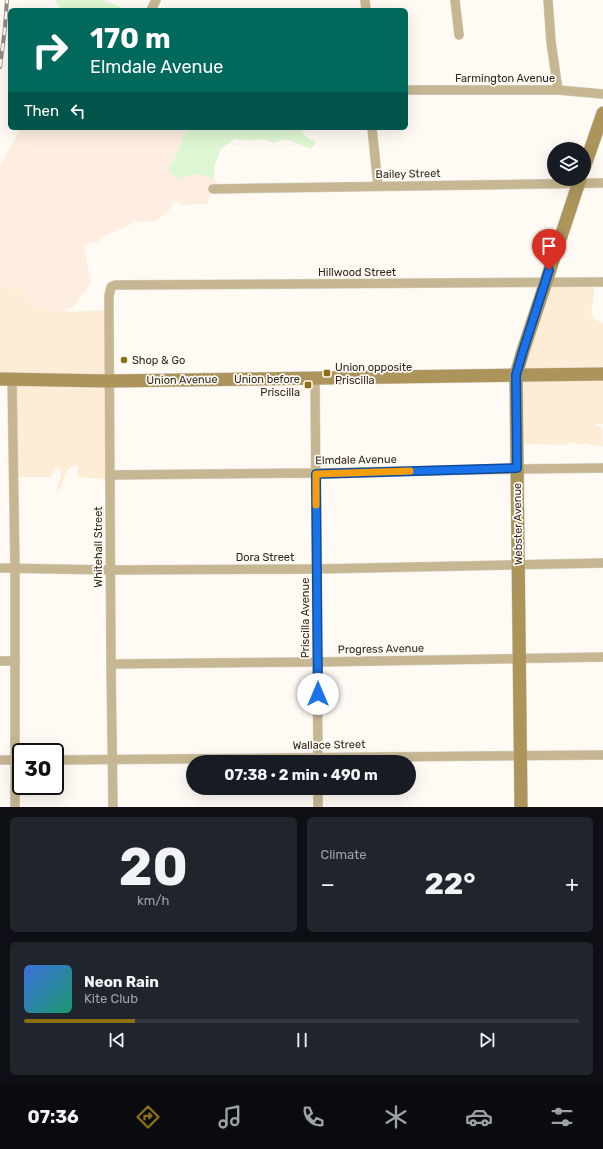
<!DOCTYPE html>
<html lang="en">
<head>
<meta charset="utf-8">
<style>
  body { margin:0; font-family:Rubik,sans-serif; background:#20242c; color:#f1f3f6; height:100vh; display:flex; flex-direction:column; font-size:15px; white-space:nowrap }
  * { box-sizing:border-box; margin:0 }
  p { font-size:13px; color:#9ea1a6 }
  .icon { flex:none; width:22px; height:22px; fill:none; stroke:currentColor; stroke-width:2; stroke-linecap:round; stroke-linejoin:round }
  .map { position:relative; height:807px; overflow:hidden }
  .sheet { display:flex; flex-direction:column; gap:10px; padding:10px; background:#0d0f14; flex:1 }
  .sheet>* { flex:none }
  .top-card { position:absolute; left:8px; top:8px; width:400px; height:122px; border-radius:6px; box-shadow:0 4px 16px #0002; background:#00695c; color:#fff; overflow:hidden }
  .tools { position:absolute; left:547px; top:142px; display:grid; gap:8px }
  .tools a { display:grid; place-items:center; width:44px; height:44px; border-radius:50%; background:#171b24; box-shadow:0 4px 16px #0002; font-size:20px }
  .speed { position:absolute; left:12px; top:743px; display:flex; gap:8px; font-size:20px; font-weight:700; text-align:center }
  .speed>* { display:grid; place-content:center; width:52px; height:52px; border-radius:50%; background:#171b24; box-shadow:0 4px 16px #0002; line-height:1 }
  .speed .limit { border:2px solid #111; border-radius:6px; background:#fff; color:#111 }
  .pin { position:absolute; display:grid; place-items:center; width:34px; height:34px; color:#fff; margin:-41px -17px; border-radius:50% 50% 50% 0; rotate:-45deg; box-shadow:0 0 4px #0007 }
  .pin .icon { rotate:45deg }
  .me { position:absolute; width:44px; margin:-22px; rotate:0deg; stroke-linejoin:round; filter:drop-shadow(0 0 3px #0008) }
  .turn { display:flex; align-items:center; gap:14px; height:84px; padding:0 16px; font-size:18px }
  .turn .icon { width:52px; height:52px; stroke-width:2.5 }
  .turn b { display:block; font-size:28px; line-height:34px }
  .then { display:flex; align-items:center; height:38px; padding:0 16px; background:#0003; gap:8px; font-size:15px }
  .big { font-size:30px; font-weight:700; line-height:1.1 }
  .sheet .widget { flex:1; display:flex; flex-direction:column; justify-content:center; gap:6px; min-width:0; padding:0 14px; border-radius:6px; background:#20242c }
  .sheet .dial { align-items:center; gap:0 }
  .dial b { font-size:52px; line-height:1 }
  .song { display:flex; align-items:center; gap:12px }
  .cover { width:48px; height:48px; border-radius:6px; background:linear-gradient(135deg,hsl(220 70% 55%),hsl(160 70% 35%)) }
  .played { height:4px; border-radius:2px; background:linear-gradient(90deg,#8c6f12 20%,#363941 20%) }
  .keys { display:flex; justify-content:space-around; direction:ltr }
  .heat { display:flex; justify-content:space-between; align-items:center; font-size:22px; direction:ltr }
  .sheet .tiles { flex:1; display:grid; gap:10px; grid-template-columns:1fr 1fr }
  .widget:last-child { grid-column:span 2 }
  .trip { position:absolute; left:186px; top:755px; width:230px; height:40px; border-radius:20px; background:#171b24; box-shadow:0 4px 16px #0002; font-weight:700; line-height:40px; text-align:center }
  .dock { display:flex; height:64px; justify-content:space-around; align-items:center; background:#090b0e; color:#9ea1a6 }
  .dock .icon { width:28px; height:28px }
  .dock .selected { color:#8c6f12 }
  .dock b { font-size:18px; color:#f1f3f6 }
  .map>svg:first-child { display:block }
  .built { fill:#feedd6 }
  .industrial { fill:#fdeee1 }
  .green { fill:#def6d1 }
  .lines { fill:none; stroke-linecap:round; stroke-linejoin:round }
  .street-casing { stroke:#dad4cd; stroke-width:10 }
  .secondary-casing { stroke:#dad4cd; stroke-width:14 }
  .street { stroke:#c6b691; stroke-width:9 }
  .secondary { stroke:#ac945b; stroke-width:13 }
  .rail-casing { stroke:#908980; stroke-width:4 }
  .rail { stroke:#fffaf4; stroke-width:2.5; stroke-dasharray:8; stroke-linecap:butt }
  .route-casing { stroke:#114b97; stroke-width:10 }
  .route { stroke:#1a73e8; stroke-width:7 }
  .slow { stroke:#f59e0b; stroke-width:7 }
  .poi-dot { fill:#8c6f12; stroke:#fffaf4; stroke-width:1.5 }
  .labels { text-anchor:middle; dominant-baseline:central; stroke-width:3.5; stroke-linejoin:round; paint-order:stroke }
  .street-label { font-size:11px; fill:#32291d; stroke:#fffaf4 }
  .poi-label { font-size:11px; fill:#32291d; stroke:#fffaf4; text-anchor:start }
</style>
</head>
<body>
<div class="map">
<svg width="603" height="807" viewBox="0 0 603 807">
  <rect width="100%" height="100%" fill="#fffaf4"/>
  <g class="built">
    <polygon points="594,280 594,297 591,312 592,316 596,320 603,323 603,424 597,424 595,425 602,428 603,446 597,446 585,443 581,445 570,442 566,445 518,444 516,377 545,281"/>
    <polygon points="0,287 6,289 26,290 28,297 64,311 69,312 106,310 108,479 77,477 78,468 75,464 67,471 59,491 57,489 61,475 61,470 57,466 51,477 14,477 11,379 0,377"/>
  </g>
  <polygon class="industrial" points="21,128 187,128 176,155 168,169 177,179 189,174 202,174 214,179 220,185 213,189 207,204 183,205 175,201 167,213 155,221 135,222 122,229 118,229 115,232 108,234 97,242 91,242 84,247 91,283 72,308 59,310 58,311 44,310 31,304 25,290 6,289 0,287 0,165"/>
  <g class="green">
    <polygon points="55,0 103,0 127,10 61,10"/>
    <path d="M187,128h116l-1,3 5,7 9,4 -5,7c-11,-4 -26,-14 -36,-6l-14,-4 -12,2 -14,-2 -14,10 -7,18v12c-15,-7 -22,-6 -37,1l-9,-11 8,-14z"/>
  </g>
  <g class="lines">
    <defs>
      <g id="street">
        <polyline points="365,0 366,10"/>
        <polyline points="455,0 459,35"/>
        <polyline points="548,0 551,42 558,90"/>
        <polyline points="151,10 156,0"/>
        <polyline points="406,90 558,90 603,94"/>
        <polyline points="372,128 378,186"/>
        <polyline points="213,189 603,183"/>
        <polyline points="315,378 318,762"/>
        <polyline points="12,379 15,568 15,807"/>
        <polyline points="110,475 316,473 517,469 603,468"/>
        <polyline points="0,568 110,570 317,569 603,563"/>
        <polyline points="0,661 15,661"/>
        <polyline points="111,664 318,662 603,657"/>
        <polyline points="0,760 21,760"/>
        <polyline points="55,760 603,755"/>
        <polyline points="113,807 111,664 109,314 109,296 111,287 115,285 603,282"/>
        <polyline points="318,807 318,788"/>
      </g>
      <g id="secondary">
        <polyline points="584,168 603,113"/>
        <polyline points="0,379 109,381 603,374"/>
        <polyline points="521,807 516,375 523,351 580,179"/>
      </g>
    </defs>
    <use href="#street" class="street-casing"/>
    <use href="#secondary" class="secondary-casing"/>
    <use href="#street" class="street"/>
    <use href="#secondary" class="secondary"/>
    <defs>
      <polyline id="rail" points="0,67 5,28 7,0"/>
    </defs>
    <use href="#rail" class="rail-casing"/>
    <use href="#rail" class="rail"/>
  </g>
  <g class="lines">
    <defs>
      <polyline id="route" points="318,694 316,474 517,468 516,375 523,351 549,270"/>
    </defs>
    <use href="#route" class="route-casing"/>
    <use href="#route" class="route"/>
    <polyline class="slow" points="316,505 316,474 410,471"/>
  </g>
  <g class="poi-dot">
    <circle cx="124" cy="360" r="4"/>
    <rect x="323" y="369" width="8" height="8" rx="2"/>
    <rect x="304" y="381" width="8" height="8" rx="2"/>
  </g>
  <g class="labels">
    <g class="street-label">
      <text x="505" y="78">Farmington Avenue</text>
      <text transform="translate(408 174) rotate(-1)">Bailey Street</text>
      <text x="357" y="272">Hillwood Street</text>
      <text transform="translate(182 380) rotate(-1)">Union Avenue</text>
      <text transform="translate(356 460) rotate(-1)">Elmdale Avenue</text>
      <text transform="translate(518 524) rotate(-91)">Webster Avenue</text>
      <text transform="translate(98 547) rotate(-90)">Whitehall Street</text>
      <text x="265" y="557">Dora Street</text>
      <text transform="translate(305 618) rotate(-90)">Priscilla Avenue</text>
      <text transform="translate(381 649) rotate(-1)">Progress Avenue</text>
      <text transform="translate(329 745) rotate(-1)">Wallace Street</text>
    </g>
    <g class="poi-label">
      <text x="132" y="360">Shop &amp; Go</text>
      <text x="335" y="367">Union opposite<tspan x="335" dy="13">Priscilla</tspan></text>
      <text x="300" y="379" text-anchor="end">Union before<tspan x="300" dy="13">Priscilla</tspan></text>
    </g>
  </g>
</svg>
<div class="tools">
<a><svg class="icon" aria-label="layers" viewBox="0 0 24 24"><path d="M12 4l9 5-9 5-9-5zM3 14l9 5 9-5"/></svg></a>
</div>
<div class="speed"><div class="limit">30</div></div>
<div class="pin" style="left:549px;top:270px;background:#d93025"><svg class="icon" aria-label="arrive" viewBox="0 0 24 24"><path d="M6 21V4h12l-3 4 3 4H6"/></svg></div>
<svg class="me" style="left:318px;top:694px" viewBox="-20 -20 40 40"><circle r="19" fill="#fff"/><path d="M0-13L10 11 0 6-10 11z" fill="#1a73e8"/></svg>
<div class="trip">07:38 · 2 min · 490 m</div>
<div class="top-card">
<div class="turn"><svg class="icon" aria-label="right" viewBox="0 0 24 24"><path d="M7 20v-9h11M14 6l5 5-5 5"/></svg><div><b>170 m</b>Elmdale Avenue</div></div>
<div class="then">Then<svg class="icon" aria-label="left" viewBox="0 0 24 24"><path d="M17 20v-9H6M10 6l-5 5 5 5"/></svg></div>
</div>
</div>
<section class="sheet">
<div class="tiles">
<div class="widget dial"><b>20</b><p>km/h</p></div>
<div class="widget"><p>Climate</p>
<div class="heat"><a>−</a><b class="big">22°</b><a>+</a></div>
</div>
<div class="widget">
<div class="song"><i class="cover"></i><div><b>Neon Rain</b><p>Kite Club</p></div></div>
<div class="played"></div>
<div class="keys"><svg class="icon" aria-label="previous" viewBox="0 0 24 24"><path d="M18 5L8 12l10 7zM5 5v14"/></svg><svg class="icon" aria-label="pause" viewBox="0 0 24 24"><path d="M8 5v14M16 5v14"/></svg><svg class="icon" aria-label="next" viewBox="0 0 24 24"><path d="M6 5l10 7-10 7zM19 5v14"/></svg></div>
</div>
</div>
</section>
<nav class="dock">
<b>07:36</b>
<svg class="icon selected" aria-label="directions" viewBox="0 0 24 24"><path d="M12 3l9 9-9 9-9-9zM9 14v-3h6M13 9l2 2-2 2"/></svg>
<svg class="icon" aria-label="music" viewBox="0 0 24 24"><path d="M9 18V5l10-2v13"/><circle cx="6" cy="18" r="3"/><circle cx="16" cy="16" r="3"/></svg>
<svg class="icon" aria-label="phone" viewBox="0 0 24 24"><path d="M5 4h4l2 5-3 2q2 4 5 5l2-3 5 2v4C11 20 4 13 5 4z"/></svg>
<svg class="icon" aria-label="climate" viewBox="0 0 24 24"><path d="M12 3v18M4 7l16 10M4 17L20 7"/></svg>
<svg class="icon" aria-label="car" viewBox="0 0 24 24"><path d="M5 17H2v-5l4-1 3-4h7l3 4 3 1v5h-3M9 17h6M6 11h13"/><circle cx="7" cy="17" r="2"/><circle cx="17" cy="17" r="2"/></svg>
<svg class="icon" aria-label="filters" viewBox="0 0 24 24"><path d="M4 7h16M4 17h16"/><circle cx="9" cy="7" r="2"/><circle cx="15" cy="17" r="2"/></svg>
</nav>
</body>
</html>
